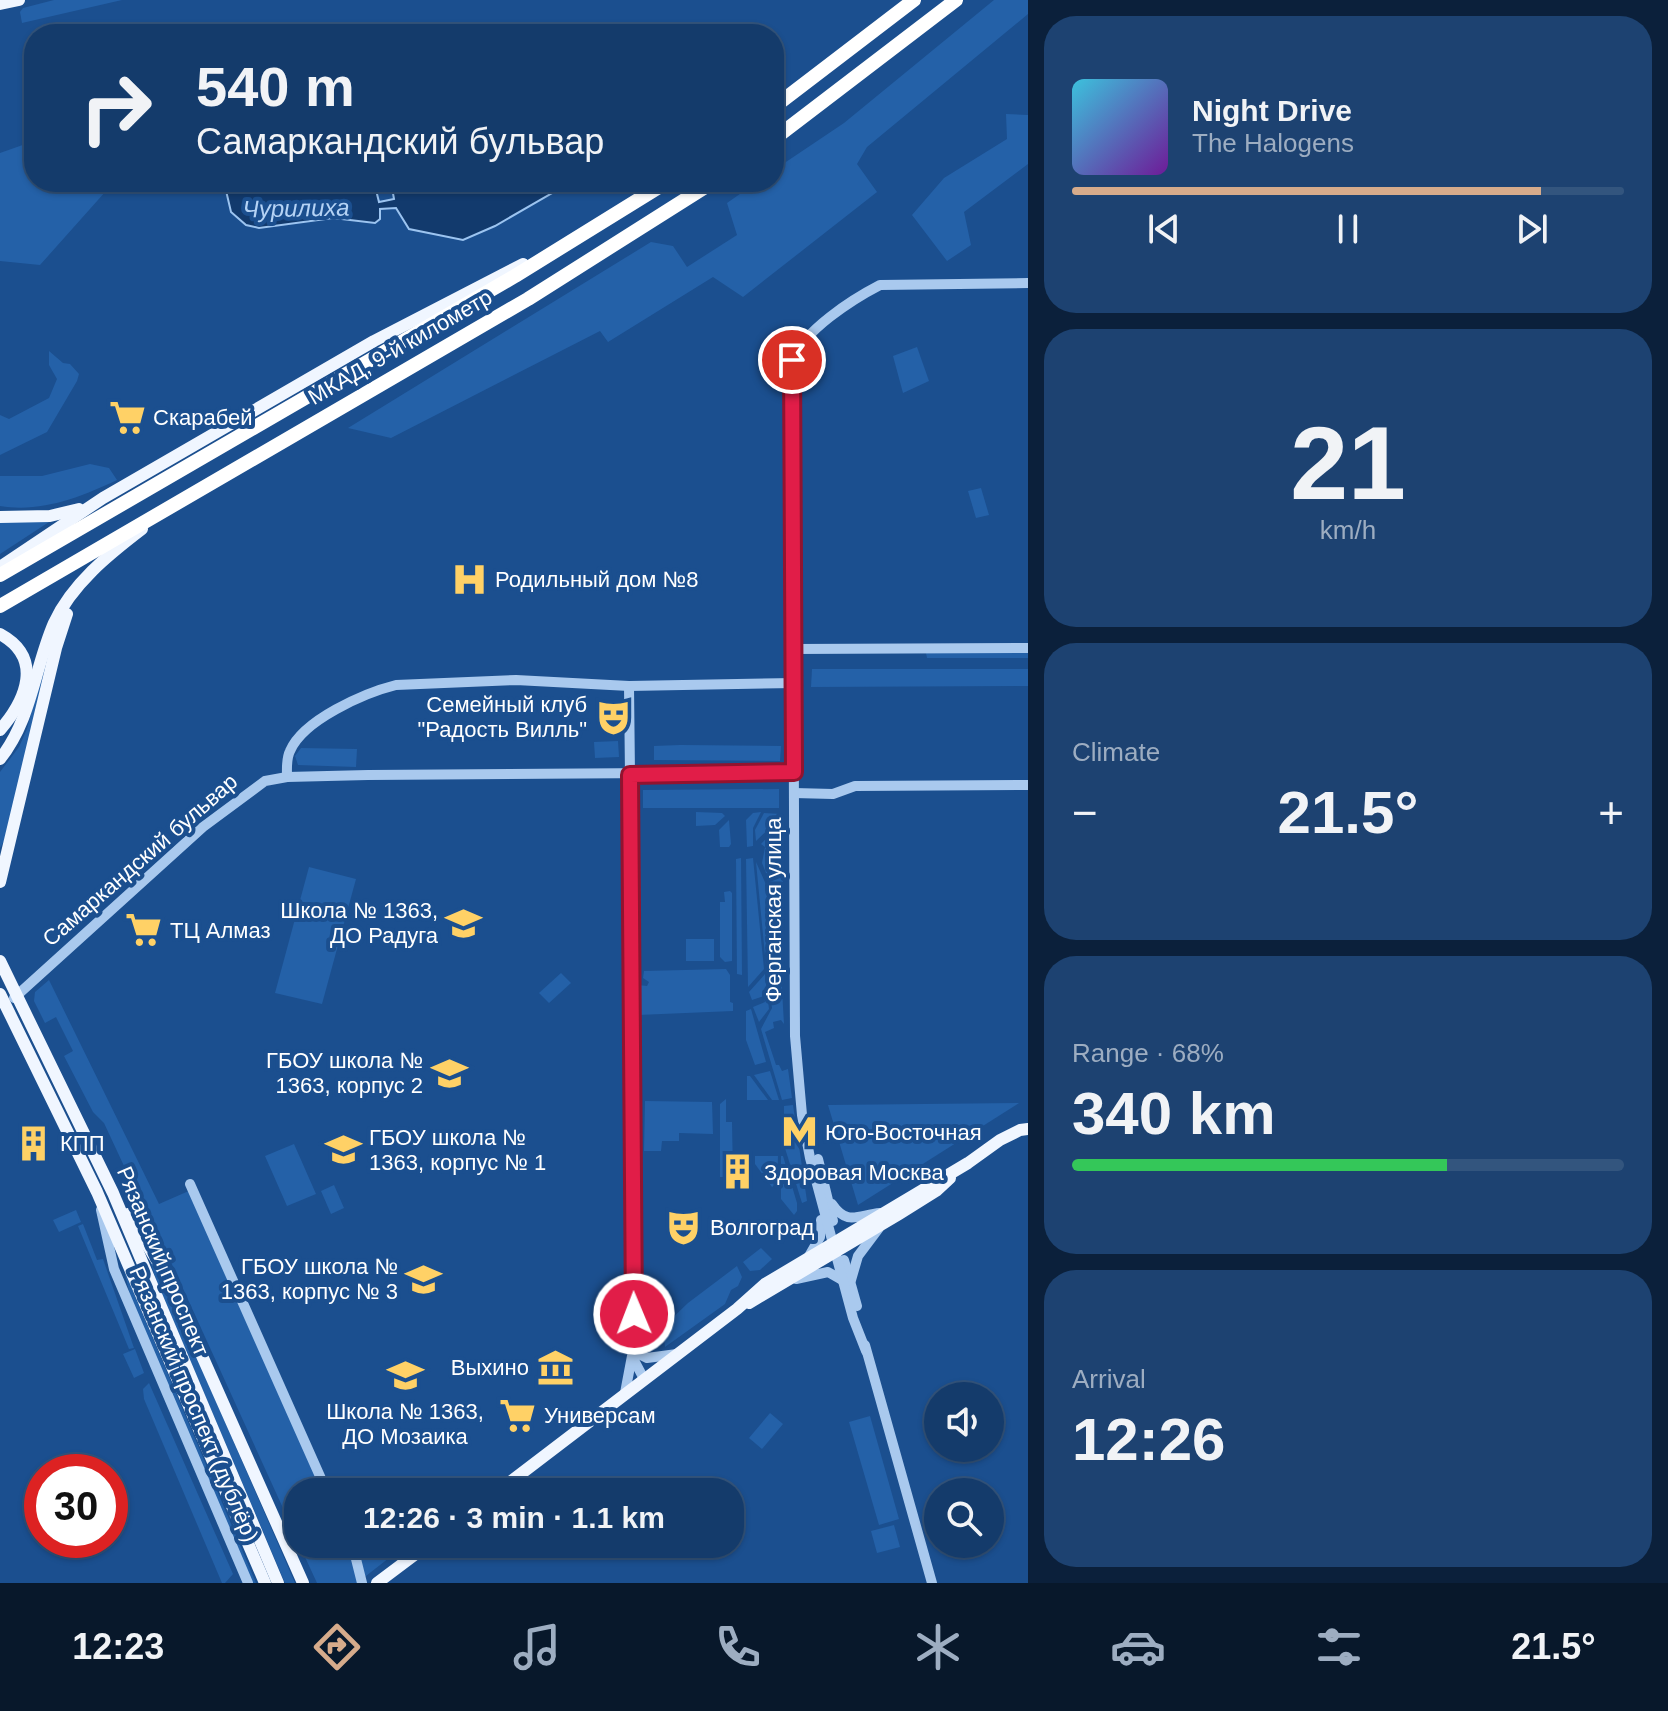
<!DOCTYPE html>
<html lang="en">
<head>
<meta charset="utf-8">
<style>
  body { margin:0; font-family:Arial,sans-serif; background:#1d4271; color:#f1f3f6; height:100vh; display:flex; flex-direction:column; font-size:30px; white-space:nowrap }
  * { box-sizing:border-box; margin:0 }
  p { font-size:26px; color:#9dadc1 }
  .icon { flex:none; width:44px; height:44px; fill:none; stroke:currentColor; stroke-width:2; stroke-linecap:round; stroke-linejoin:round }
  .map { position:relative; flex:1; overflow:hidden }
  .drawer { display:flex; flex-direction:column; gap:16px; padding:16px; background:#0b203b; width:640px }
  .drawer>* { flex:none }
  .guide { position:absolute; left:24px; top:24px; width:760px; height:168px; border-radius:32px; box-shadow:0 2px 6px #0004,0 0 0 2px #33557e; background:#143b6b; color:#f1f3f6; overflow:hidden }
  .tools { position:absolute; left:924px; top:1382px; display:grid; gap:16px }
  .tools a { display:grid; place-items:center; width:80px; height:80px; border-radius:50%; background:#143b6b; box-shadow:0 2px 6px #0004,0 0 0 2px #33557e; font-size:40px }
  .speed { position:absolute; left:24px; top:1454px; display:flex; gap:16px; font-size:40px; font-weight:700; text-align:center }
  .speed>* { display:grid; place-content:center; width:104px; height:104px; border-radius:50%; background:#143b6b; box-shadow:0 2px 6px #0004,0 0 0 2px #33557e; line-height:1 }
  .speed .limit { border:12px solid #d22; background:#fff; color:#111 }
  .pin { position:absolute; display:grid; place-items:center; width:68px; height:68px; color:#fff; margin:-34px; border:4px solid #fff; border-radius:50%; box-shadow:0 2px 8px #0007 }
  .me { position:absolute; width:88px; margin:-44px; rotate:359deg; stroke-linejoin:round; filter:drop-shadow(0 0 6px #0008) }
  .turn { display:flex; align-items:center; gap:28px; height:168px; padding:0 40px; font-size:36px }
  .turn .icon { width:104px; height:104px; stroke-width:2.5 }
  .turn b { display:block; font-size:56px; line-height:68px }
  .big { font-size:60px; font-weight:700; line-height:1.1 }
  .drawer .tile { flex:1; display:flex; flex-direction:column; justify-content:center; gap:12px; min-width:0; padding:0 28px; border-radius:32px; background:#1d4271 }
  .drawer .dial { align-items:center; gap:0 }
  .dial b { font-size:104px; line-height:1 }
  .song { display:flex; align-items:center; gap:24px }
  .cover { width:96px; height:96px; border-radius:12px; background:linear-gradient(135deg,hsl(190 70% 55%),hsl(280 70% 35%)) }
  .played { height:8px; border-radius:4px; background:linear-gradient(90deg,#d6ab8b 85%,#33557e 85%) }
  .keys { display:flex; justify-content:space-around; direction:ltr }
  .heat { display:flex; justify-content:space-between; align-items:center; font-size:44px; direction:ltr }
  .charge { height:12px; border-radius:6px; background:linear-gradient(90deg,#34c759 68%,#33557e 0) }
  .trip { position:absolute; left:284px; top:1478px; width:460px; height:80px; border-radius:32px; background:#143b6b; box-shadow:0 2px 6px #0004,0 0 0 2px #33557e; font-weight:700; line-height:80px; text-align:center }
  .tabs { display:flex; height:128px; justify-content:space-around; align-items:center; background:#08182b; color:#9dadc1 }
  .tabs .icon { width:56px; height:56px }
  .tabs .active { color:#d6ab8b }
  .tabs b { font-size:36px; color:#f1f3f6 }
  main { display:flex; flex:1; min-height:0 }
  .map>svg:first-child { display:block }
  .green { fill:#2461a8 }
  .water { fill:#123a6d; stroke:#9cc4f0; stroke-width:2 }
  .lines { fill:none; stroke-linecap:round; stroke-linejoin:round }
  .minor { stroke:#a9c9ee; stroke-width:10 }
  .major { stroke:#f0f6ff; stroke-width:12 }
  .highway { stroke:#fff; stroke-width:14 }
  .route-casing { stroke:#92132f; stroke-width:20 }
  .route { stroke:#e11d48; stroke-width:14 }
  .labels { text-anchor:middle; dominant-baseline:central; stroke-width:8; stroke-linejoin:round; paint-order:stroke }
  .street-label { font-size:22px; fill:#fff; stroke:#1b4f8f }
  .poi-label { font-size:22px; fill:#fff; stroke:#1b4f8f; text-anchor:start }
  .water-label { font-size:24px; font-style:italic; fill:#b5d3f5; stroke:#1b4f8f }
</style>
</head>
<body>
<main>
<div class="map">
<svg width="1028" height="1583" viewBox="0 0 1028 1583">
  <rect width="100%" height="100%" fill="#1b4f8f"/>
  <g class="green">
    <polygon points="54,0 122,0 22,23 20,12 23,8"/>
    <polygon points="994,0 1028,0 1028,14 867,147 857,164 877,192 743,297 713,277 608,342 600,331 391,438 348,428 651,242 673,246 687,267 737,235 727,203 757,182 774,182 774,170 844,123"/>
    <polygon points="1006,114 1028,115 1028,164 964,212 971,245 947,261 912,215 944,178 1007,139"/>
    <polygon points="34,141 34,182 114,182 40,265 0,261 0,153"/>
    <polygon points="917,347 929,381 903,393 893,356"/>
    <polygon points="49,351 63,363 70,364 79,374 77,381 47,432 0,455 0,415 9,419 49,398 57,379 49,365"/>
    <path d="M90,464l19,4 8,12c-36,17 -76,33 -117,26v-30h42z"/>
    <polygon points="981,488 989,515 976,518 968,491"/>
    <polygon points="0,521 49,522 0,554"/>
    <polygon points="61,619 4,841 0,848 0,772 19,747 27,729 48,651"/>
    <polygon points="1028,650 1028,658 927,658 926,653"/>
    <polygon points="812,669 1028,669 1028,686 811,687"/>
    <polygon points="618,741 619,757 595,758 594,742"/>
    <polygon points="680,745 781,746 780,761 654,760 654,746"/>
    <polygon points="301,748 357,749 356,767 298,765 295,756"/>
    <polygon points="779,789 779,808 643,808 643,790"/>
    <polygon points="696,812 722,813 725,816 715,825 696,826"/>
    <polygon points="761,812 753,828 753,846 747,847 746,820 753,813"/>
    <polygon points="764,813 780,814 780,818 756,841 755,830"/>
    <polygon points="729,820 731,844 729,847 720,847 719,830"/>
    <polygon points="783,820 783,885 776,898 762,863 765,847 761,844"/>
    <polygon points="741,858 742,975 737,974 736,859"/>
    <polygon points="753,858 764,969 748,987 746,859"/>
    <polygon points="756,862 775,905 776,940 773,942 773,959 766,966"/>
    <polygon points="309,867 356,879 322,1004 275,993"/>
    <polygon points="730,891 732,893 732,961 725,962 720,957 720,902 725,902 724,892"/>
    <rect x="686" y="939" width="28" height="22"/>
    <polygon points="778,960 781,972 784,1024 781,1020 773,1022 774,1028 765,1032 776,1065 779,1065 782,1071 788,1069 792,1098 782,1100 761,1029 772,1008 767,972"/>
    <polygon points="726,969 730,975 730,1002 733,1003 733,1011 638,1015 638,985 647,986 649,982 643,978 644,971"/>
    <polygon points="561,973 571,983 549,1003 539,993"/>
    <polygon points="765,974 769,1009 759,1022 753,1007 765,1002 764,996 752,1000 749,992"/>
    <polygon points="49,980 159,1204 191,1190 326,1492 298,1492 298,1541 134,1181 131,1181 104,1123 93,1112 64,1056 73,1051 56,1017 45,1023 34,1001 35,992"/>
    <polygon points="751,1009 766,1062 755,1065 746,1040 746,1011"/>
    <polygon points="770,1071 779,1100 772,1100 754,1075"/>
    <polygon points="747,1076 750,1076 768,1100 747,1100"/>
    <polygon points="726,1099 726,1122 732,1122 733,1177 720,1177 720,1104"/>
    <polygon points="645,1101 712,1102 713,1134 679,1133 679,1141 662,1141 661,1151 644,1151"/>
    <polygon points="1019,1103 858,1205 828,1105"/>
    <polygon points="793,1105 807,1201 802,1203 784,1145 784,1106"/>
    <polygon points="294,1144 316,1194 287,1206 265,1156"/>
    <polygon points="755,1156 778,1156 777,1183 772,1187 755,1164"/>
    <polygon points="781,1156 783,1156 797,1203 797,1211 794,1215 781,1199"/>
    <polygon points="334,1185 344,1208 331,1214 321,1191"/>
    <polygon points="76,1210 81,1222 59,1232 53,1220"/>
    <polygon points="83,1224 97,1260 103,1259 134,1348 129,1349 78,1226"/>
    <polygon points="761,1248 772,1259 760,1270 750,1271 743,1262"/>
    <polygon points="150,1260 165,1286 185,1330 295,1583 285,1583 157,1283"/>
    <polygon points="737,1266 742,1277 738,1286 731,1290 725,1304 665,1347 663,1327 688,1303"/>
    <polygon points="124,1270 256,1583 252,1583 132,1304"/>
    <polygon points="135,1349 144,1373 134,1378 123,1354"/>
    <polygon points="149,1383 233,1574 225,1583 222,1583 144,1399 143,1389"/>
    <polygon points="770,1413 783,1424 762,1449 749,1438"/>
    <polygon points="870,1416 899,1519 879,1525 849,1422"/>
    <polygon points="708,1477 730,1484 742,1495 730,1510 730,1492 696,1492"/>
    <polygon points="894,1525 900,1547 877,1553 871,1531"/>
    <polygon points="299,1544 349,1544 353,1551 363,1544 401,1544 403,1547 357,1583 317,1583"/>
  </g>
  <polygon class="water" points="224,182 374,182 379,202 394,199 391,182 561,182 559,189 495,226 463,240 409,229 396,208 380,209 380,219 375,223 333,218 259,228 246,225 231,212"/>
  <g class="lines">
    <g class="minor">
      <polyline points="793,649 1028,648"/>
      <polyline points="629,686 634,1133 633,1351 635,1362 644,1379"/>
      <path d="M287,777c0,-9 -1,-18 3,-26 13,-31 74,-58 106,-66l120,-5 113,6 166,-3"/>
      <polyline points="794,793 833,794 855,786 1028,785"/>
      <polyline points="14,998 203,827 265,781 287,777 368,775 794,772"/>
      <polyline points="818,1159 833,1221"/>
      <polyline points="190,1184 327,1492"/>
      <path d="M832,1204c15,22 26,11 48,9"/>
      <polyline points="101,1210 114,1269 248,1583"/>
      <polyline points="808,1258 820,1237 821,1220"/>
      <polyline points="844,1260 857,1306"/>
      <polyline points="796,1279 828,1272 842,1280"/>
      <polyline points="851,1280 858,1256 879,1228"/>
      <polyline points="865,1345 932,1583"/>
      <polyline points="633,1351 647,1358 677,1354"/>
      <path d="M866,1351l-13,-33 -43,-160 -8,-43 -7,-79 -3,-676c13,-30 59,-60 88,-75l148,-2"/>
      <polyline points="625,1393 632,1356"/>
      <polyline points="350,1544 356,1559 362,1583"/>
    </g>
    <g class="major">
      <polyline points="0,4 19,0"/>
      <polyline points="0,517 50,516 79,509"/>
      <polyline points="0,567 103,498 374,341 523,264"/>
      <path d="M0,634c44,24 26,66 0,96"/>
      <path d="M0,759c32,-40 34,-90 54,-136 18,-39 54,-68 88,-94"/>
      <polyline points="0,882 56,648 67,614"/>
      <polyline points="0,961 113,1193 278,1583"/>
      <polyline points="0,994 97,1192 265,1583"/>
      <polyline points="128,1214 167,1277 303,1583"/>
      <polyline points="749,1303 899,1214 936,1191 950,1178"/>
      <polyline points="497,1492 737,1309 765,1284 968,1163 1000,1140 1020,1130 1028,1129"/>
      <polyline points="377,1583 429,1544"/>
    </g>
    <g class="highway">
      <polyline points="774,107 914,0"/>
      <polyline points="774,139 956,0"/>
      <polyline points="0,575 515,276 667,182"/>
      <polyline points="0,606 528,299 713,182"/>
    </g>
  </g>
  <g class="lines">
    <defs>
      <polyline id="route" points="634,1314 630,775 794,772 792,360"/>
    </defs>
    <use href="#route" class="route-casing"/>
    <use href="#route" class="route"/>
  </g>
  <defs>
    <symbol id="supermarket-bare" viewBox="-9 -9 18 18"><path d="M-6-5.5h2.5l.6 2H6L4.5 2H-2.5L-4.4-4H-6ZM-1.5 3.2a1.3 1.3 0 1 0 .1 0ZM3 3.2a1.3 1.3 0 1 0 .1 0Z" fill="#ffd166" stroke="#1b4f8f" stroke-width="2.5" paint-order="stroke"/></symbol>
    <symbol id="hospital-bare" viewBox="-9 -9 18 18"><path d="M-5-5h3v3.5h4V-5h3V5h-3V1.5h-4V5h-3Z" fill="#ffd166" stroke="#1b4f8f" stroke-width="2.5" paint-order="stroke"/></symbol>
    <symbol id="theatre-bare" viewBox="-9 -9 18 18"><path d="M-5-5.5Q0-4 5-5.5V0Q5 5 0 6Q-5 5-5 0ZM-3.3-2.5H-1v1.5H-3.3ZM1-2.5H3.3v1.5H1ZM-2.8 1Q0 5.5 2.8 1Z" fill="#ffd166" stroke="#1b4f8f" stroke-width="2.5" paint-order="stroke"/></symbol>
    <symbol id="school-bare" viewBox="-9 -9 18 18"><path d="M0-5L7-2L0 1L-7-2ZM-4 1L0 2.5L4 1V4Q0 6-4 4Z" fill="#ffd166" stroke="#1b4f8f" stroke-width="2.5" paint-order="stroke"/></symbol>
    <symbol id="metro-bare" viewBox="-9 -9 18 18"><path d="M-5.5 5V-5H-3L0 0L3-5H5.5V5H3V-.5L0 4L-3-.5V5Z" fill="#ffd166" stroke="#1b4f8f" stroke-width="2.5" paint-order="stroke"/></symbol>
    <symbol id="building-bare" viewBox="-9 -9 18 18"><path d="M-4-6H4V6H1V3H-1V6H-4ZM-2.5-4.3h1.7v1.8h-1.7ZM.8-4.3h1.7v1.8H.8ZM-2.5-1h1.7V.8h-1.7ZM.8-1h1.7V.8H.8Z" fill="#ffd166" stroke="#1b4f8f" stroke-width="2.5" paint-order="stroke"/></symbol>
    <symbol id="museum-bare" viewBox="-9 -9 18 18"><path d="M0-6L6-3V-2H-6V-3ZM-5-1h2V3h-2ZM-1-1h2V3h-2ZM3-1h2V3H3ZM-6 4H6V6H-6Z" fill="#ffd166" stroke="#1b4f8f" stroke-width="2.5" paint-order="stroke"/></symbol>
  </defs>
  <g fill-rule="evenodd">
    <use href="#supermarket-bare" x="102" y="392" width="51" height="51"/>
    <use href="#hospital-bare" x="444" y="554" width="51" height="51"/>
    <use href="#theatre-bare" x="588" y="692" width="51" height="51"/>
    <use href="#school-bare" x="438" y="898" width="51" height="51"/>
    <use href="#supermarket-bare" x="118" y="904" width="51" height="51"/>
    <use href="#school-bare" x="424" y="1048" width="51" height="51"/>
    <use href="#metro-bare" x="774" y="1106" width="51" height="51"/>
    <use href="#building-bare" x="8" y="1118" width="51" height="51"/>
    <use href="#school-bare" x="318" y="1124" width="51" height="51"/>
    <use href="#building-bare" x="712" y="1146" width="51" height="51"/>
    <use href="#theatre-bare" x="658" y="1202" width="51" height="51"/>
    <use href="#school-bare" x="398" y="1254" width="51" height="51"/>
    <use href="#museum-bare" x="530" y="1342" width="51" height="51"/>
    <use href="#school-bare" x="380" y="1350" width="51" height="51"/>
    <use href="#supermarket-bare" x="492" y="1390" width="51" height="51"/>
  </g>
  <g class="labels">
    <g class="street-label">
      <text transform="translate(400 347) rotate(-30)">МКАД, 9-й километр</text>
      <text transform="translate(140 860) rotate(-41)">Самаркандский бульвар</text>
      <text transform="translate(773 910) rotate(-90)">Ферганская улица</text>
      <text transform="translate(163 1261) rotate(67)">Рязанский проспект</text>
      <text transform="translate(194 1404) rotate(67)">Рязанский проспект (дублёр)</text>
    </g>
    <g class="poi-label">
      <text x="153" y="417">Скарабей</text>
      <text x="495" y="579">Родильный дом №8</text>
      <text x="587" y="704" text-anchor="end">Семейный клуб<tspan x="587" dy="25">"Радость Вилль"</tspan></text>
      <text x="438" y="910" text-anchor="end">Школа № 1363,<tspan x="438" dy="25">ДО Радуга</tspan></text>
      <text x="170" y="930">ТЦ Алмаз</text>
      <text x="423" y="1060" text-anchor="end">ГБОУ школа №<tspan x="423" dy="25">1363, корпус 2</tspan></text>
      <text x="825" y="1132">Юго-Восточная</text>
      <text x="369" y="1137">ГБОУ школа №<tspan x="369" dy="25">1363, корпус № 1</tspan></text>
      <text x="60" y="1143">КПП</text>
      <text x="764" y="1172">Здоровая Москва</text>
      <text x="710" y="1227">Волгоград</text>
      <text x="398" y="1266" text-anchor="end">ГБОУ школа №<tspan x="398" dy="25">1363, корпус № 3</tspan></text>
      <text x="529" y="1367" text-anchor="end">Выхино</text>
      <text x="405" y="1411" text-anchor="middle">Школа № 1363,<tspan x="405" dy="25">ДО Мозаика</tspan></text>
      <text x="544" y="1415">Универсам</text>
    </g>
    <g class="water-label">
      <text transform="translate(296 208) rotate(-1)">Чурилиха</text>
    </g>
  </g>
</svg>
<div class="tools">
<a><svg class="icon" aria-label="sound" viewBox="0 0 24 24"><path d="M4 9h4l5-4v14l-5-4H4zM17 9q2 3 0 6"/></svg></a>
<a><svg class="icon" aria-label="search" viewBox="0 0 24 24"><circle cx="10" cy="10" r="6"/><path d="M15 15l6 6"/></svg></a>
</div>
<div class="speed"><div class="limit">30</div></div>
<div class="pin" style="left:792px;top:360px;background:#d93025"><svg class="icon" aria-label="arrive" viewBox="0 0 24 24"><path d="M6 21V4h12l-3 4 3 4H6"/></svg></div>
<svg class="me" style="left:634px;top:1314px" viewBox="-20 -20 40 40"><circle r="17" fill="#e11d48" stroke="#fff" stroke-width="3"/><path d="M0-11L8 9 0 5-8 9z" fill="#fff"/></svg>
<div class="trip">12:26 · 3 min · 1.1 km</div>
<div class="guide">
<div class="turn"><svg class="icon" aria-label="right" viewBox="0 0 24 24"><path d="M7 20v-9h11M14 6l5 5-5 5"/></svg><div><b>540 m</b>Самаркандский бульвар</div></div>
</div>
</div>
<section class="drawer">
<div class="tile">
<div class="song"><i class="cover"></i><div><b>Night Drive</b><p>The Halogens</p></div></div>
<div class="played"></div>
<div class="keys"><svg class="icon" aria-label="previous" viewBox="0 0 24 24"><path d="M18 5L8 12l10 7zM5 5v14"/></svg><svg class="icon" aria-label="pause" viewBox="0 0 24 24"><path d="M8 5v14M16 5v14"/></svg><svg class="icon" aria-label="next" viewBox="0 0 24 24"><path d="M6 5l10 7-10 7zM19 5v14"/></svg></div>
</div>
<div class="tile dial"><b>21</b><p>km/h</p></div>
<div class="tile"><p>Climate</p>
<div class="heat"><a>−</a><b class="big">21.5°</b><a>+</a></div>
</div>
<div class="tile"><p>Range · 68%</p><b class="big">340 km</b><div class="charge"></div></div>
<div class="tile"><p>Arrival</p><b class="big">12:26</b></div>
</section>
</main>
<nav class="tabs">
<b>12:23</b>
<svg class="icon active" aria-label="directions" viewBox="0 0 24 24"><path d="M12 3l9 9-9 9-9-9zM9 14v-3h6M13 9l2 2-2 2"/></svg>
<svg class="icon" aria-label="music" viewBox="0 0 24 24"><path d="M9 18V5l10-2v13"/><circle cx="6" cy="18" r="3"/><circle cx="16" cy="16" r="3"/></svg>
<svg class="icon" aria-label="phone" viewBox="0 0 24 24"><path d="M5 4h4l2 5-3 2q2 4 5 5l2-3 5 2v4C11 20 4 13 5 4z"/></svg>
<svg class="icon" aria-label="climate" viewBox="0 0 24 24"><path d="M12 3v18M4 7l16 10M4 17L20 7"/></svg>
<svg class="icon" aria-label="car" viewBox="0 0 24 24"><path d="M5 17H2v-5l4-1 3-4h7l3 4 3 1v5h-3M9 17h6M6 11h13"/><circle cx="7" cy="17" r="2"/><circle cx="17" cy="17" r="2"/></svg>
<svg class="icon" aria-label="filters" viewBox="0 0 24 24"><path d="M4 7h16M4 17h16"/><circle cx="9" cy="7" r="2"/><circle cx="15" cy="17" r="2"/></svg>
<b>21.5°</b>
</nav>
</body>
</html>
